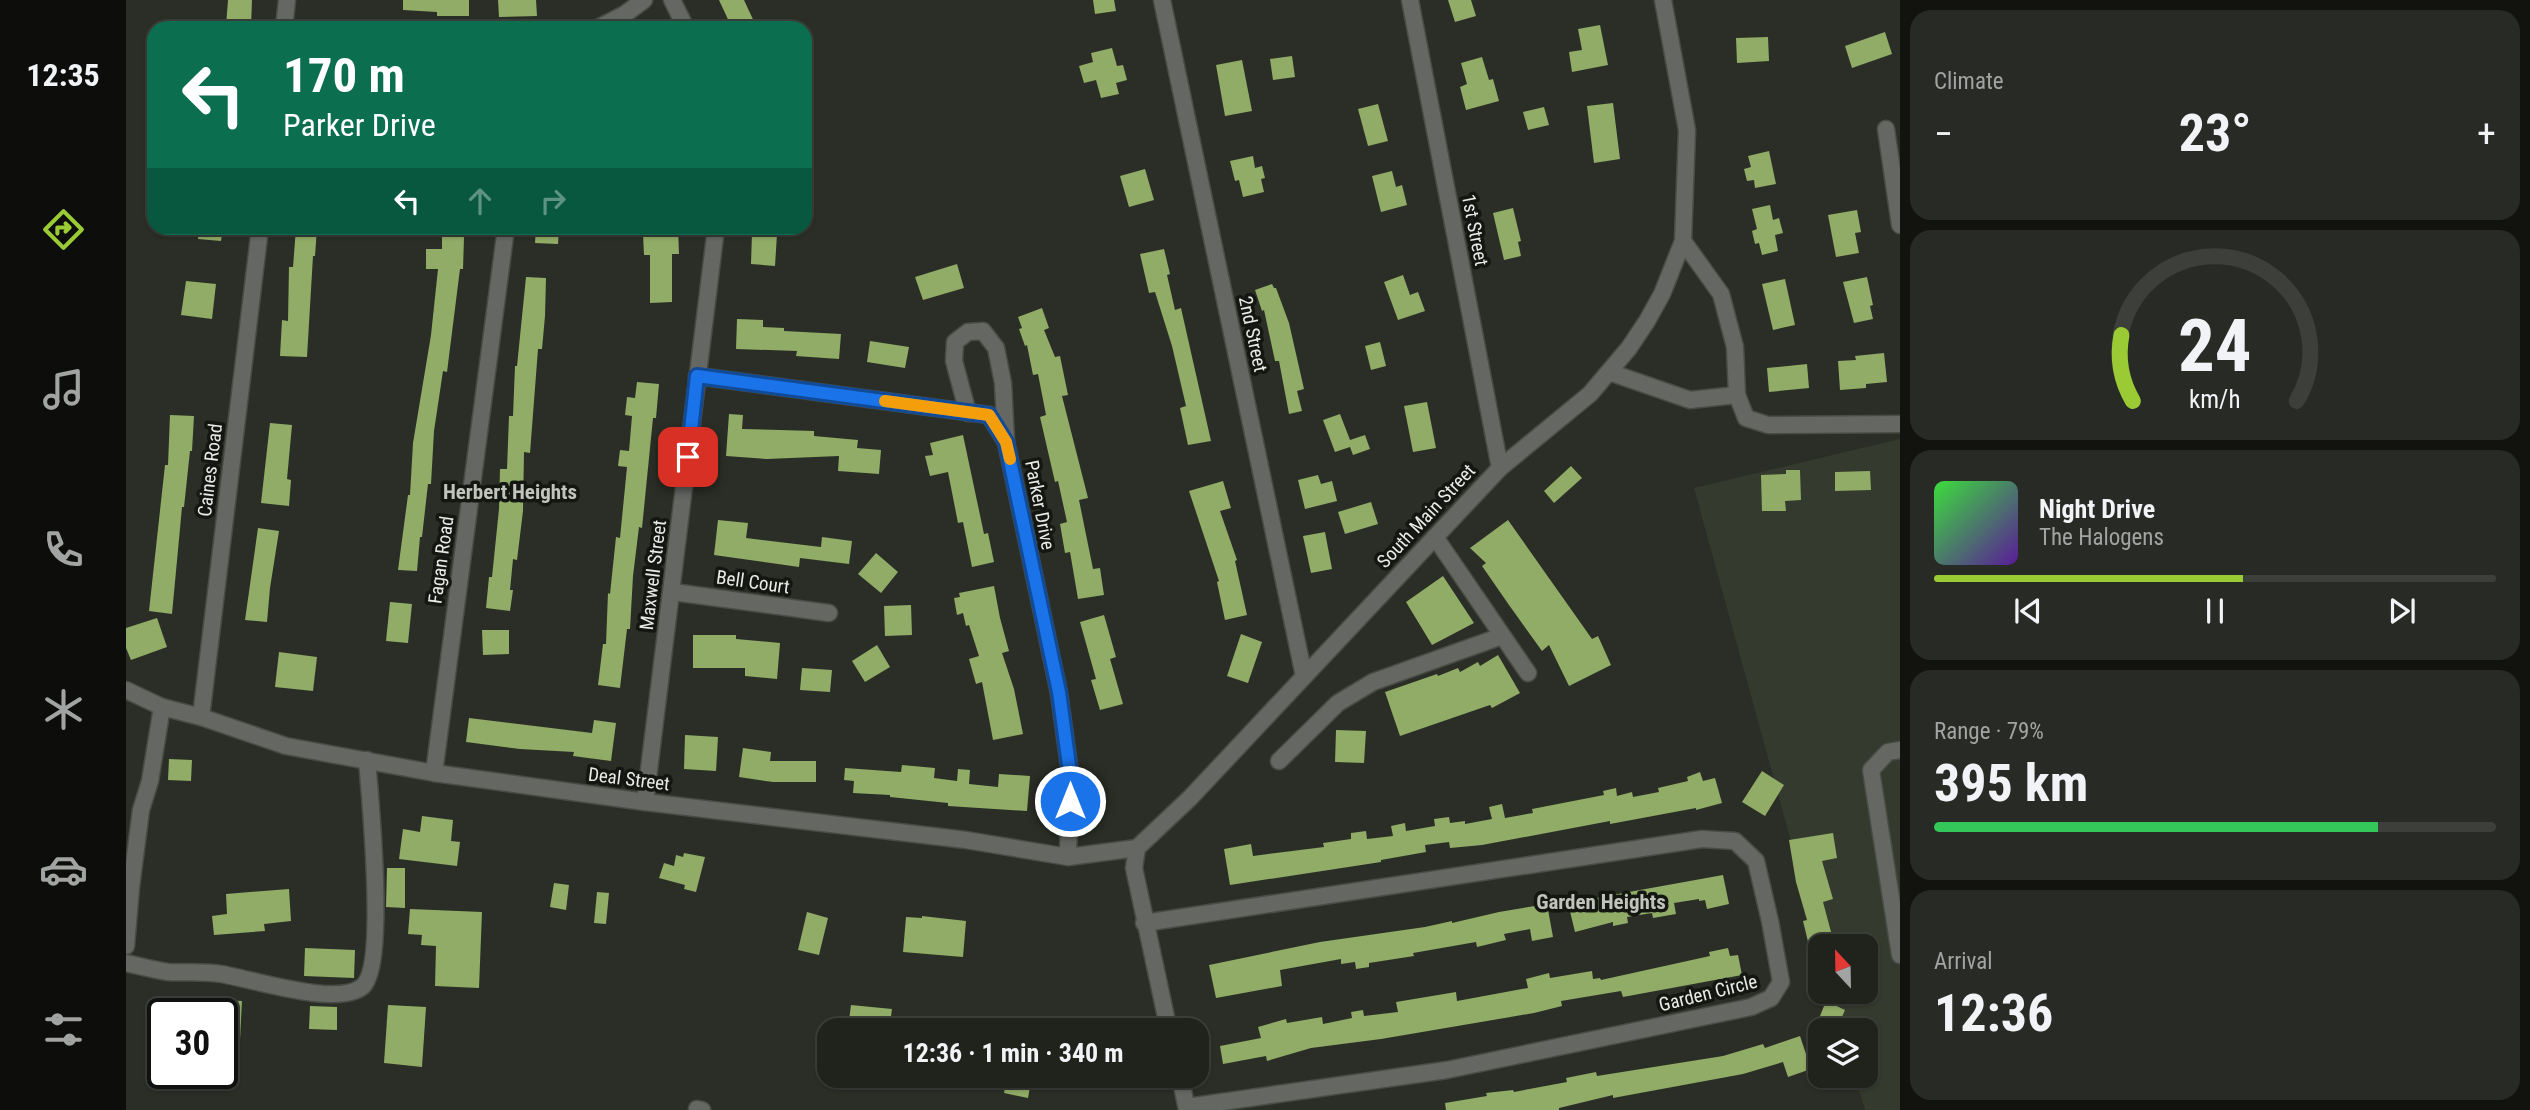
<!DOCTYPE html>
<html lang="en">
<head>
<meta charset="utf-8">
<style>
  body { margin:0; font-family:"Roboto Condensed",sans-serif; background:#282a25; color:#f1f3f6; height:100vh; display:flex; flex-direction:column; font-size:26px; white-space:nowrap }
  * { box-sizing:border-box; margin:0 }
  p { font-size:23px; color:#a2a4a3 }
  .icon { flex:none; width:38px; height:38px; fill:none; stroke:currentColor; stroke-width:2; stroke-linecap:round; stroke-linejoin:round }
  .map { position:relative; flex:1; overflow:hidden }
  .sheet { display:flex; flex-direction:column; gap:10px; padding:10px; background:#12130f; width:630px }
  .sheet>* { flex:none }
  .banner { position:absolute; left:21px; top:21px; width:665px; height:214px; border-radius:21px; box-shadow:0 2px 5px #0004,0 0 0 2px #3d3f3b; background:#0b6e4f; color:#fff; overflow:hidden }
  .needle { width:46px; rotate:338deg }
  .buttons { position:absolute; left:1682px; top:934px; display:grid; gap:14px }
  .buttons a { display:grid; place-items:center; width:70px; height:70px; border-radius:14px; background:#20221c; box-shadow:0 2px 5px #0004,0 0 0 2px #3d3f3b; font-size:35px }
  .speed { position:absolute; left:21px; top:998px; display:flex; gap:14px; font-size:35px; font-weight:700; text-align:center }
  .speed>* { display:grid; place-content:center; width:91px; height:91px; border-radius:50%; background:#20221c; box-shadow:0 2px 5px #0004,0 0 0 2px #3d3f3b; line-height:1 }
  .speed .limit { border:4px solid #111; border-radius:10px; background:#fff; color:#111 }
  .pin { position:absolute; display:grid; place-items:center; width:60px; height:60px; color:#fff; margin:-30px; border-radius:14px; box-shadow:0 4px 10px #0006 }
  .me { position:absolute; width:77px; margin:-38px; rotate:0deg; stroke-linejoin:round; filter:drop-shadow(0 0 5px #0008) }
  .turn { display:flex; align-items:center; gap:24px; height:147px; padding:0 21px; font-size:32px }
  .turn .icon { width:91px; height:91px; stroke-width:2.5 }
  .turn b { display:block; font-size:49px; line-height:60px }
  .lanes { display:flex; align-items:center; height:66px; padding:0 21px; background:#0003; justify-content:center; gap:35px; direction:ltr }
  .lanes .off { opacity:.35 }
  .big { font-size:52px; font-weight:700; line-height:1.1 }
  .sheet .tile { flex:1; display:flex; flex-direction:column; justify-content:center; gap:10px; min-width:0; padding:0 24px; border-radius:21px; background:#282a25 }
  .sheet .dial { align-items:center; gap:0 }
  .dial svg { height:182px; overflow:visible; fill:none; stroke:#3d3f3b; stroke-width:7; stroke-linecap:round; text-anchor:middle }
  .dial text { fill:#f1f3f6; stroke:none }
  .song { display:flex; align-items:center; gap:21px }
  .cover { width:84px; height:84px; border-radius:10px; background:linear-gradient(135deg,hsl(120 70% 55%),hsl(270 70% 35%)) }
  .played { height:7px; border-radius:4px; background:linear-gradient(90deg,#9acb35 55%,#3d3f3b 55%) }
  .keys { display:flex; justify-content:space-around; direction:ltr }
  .heat { display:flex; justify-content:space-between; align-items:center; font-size:38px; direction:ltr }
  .charge { height:10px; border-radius:5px; background:linear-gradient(90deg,#34c759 79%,#3d3f3b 0) }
  .trip { position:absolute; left:691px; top:1018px; width:392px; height:70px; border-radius:21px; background:#20221c; box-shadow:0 2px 5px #0004,0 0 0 2px #3d3f3b; font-weight:700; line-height:70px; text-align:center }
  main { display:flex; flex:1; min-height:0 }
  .tab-bar { display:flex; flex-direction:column; width:126px; justify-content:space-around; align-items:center; background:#0d0e0b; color:#a2a4a3 }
  .tab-bar .icon { width:49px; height:49px }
  .tab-bar .current { color:#9acb35 }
  .tab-bar b { font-size:32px; color:#f1f3f6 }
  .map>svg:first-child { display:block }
  .built { fill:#343a2d }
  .building { fill:#91ac66 }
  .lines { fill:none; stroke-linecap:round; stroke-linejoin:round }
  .minor-casing { stroke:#494c45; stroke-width:19 }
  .minor { stroke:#656763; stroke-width:16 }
  .route-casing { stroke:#114b97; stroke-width:18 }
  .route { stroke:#1a73e8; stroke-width:12 }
  .slow { stroke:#f59e0b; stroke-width:12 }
  .labels { text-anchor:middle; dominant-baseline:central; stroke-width:7; stroke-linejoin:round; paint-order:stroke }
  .street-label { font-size:19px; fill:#e9ebe6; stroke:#141612 }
  .neighbourhood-label { font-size:21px; font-weight:bold; fill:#c0c4ba; stroke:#141612 }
</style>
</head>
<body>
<main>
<nav class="tab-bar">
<b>12:35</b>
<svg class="icon current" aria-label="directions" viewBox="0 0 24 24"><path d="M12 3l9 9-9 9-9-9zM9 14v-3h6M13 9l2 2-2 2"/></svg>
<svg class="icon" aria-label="music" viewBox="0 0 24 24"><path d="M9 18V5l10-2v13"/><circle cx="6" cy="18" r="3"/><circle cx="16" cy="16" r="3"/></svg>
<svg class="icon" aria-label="phone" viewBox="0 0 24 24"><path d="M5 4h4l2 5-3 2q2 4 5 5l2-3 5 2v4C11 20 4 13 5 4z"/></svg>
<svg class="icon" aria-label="climate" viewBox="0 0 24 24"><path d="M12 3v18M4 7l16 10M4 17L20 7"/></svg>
<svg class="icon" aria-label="car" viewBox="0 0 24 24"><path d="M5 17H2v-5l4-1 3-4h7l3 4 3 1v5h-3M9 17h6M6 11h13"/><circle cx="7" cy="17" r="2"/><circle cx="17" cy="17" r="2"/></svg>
<svg class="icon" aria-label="filters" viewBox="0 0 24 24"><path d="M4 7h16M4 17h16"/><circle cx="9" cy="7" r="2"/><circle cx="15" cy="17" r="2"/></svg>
</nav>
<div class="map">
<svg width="1774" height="1110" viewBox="0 0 1774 1110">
  <rect width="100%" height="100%" fill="#2b2e26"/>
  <polygon class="built" points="1774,439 1774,1110 1739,1110 1729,1076 1740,1076 1740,1031 1717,1031 1706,992 1740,992 1740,947 1694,947 1568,488"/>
  <g class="building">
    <polygon points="102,0 126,0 125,27 100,26"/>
    <polygon points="277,0 343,0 343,16 311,16 311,12 277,10"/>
    <polygon points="372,0 410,0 411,16 373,17"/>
    <polygon points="593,0 618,0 631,28 606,28"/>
    <polygon points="967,0 988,0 990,11 969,14"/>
    <polygon points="1322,0 1345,0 1350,16 1329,22"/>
    <polygon points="1474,25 1482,65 1446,72 1443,52 1456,50 1452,29"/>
    <polygon points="1759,32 1766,54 1726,68 1719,46"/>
    <polygon points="1642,37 1643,61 1611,63 1610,38"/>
    <polygon points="986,48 991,66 997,65 1001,80 990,83 993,94 975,98 970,80 958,83 953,66 967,62 965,53"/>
    <polygon points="1166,56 1169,77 1147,80 1144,59"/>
    <polygon points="1356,57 1363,80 1367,79 1373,101 1340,110 1334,87 1341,84 1335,63"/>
    <polygon points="1116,60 1126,111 1099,116 1090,65"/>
    <polygon points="1487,103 1494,159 1468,163 1461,106"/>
    <polygon points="1252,104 1262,141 1242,146 1232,109"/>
    <polygon points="1418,107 1423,125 1402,130 1397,112"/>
    <polygon points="1643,151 1650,184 1629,188 1628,180 1621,181 1618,169 1625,167 1622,156"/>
    <polygon points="1127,156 1129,168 1136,166 1139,178 1135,179 1138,192 1117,197 1113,180 1109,181 1104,161"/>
    <polygon points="1019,169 1028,200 1003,207 994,176"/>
    <polygon points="1266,171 1270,187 1276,185 1281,205 1255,212 1246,176"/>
    <polygon points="1644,205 1647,220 1653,218 1657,233 1649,235 1652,251 1636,255 1633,243 1629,244 1626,231 1631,229 1626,209"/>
    <polygon points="1387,208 1395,241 1392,242 1395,256 1378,260 1367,213"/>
    <polygon points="1731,210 1735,232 1729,233 1733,253 1710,257 1702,215"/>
    <polygon points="73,228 97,228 95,241 72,239"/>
    <polygon points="170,228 191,228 189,256 187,256 181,357 154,356 156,320 162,321 163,267 167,267"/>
    <polygon points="410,228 433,228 432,244 409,243"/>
    <polygon points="530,228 552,228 553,254 546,254 546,302 524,303 524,255 518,255 517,234 530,234"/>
    <polygon points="626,233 651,234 649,266 625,264"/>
    <polygon points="316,236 338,237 337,269 334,269 321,372 317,371 308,431 305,484 302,484 296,537 294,537 291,571 272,570 282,495 284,495 287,443 305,335 312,269 300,269 300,249 316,249"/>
    <polygon points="1038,249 1044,274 1041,275 1049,310 1055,308 1085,441 1062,445 1054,408 1060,406 1046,346 1029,292 1023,293 1014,254"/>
    <polygon points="831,264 838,288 797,300 789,277"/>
    <polygon points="1277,275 1284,295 1292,292 1299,311 1272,320 1258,282"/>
    <polygon points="400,277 420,278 419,316 416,349 412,349 404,453 398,452 397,511 391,560 387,559 384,590 387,590 384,611 360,608 363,577 366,577 373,509 374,469 381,469 383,416 387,416 389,366 391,366"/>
    <polygon points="1741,277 1747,305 1744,306 1747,319 1728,323 1717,282"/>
    <polygon points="1659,279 1669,325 1647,330 1636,284"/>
    <polygon points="60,281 90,284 86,319 55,315"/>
    <polygon points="1146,284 1148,288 1150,288 1163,323 1178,389 1171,391 1176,411 1163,414 1153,361 1149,361 1138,310 1136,311 1129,290"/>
    <polygon points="916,308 923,328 918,330 929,357 934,356 942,395 936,396 962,498 953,500 967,569 974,568 978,595 952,599 944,552 939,553 934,524 941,522 932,481 929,482 914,417 920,415 912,374 907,375 901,345 899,346 893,329 896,328 892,317"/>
    <polygon points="611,319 637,320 637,327 658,328 658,331 715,334 713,359 670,356 671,351 610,349"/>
    <polygon points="744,341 783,347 779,368 741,362"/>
    <polygon points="1254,342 1260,366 1245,370 1239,346"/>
    <polygon points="1758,353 1761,382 1740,384 1740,388 1714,390 1712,361 1730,360 1729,356"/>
    <polygon points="1681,364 1683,388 1643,392 1641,368"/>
    <polygon points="511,382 533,384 530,418 527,418 516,528 513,527 507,576 504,629 501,629 494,688 472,685 477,644 480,644 482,593 484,594 490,537 494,538 501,467 492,466 494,450 503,451 506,416 499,415 501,397 509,398"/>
    <polygon points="1301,402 1310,448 1287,452 1278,406"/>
    <polygon points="603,414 617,415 616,429 688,431 688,436 732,440 731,448 755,450 753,474 712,471 713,456 641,459 600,456"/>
    <polygon points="1214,414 1224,440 1239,435 1244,449 1227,455 1224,447 1209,452 1197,420"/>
    <polygon points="44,415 68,416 66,451 64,451 58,507 56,507 46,614 23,611 39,465 42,465"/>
    <polygon points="144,423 166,425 161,479 165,480 163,506 135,503"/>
    <polygon points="837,435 858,534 862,533 868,562 846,567 837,522 832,523 822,472 804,476 799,456 807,455 804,443"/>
    <polygon points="1445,466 1456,478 1428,503 1418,491"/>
    <polygon points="1660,470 1674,470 1675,500 1659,501 1660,511 1636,511 1635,475 1660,474"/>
    <polygon points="1744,471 1745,490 1709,491 1709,472"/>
    <polygon points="1192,475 1195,484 1206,481 1211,501 1179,509 1172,480"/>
    <polygon points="1097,481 1105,508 1094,511 1111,560 1109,561 1121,615 1099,620 1091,582 1093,581 1063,491"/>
    <polygon points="1245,502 1252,524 1219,534 1212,512"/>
    <polygon points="592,520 622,523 620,538 695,547 696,537 726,541 723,564 674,558 673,567 588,555"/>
    <polygon points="1382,520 1466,639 1472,636 1485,665 1443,686 1423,645 1416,651 1383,605 1356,566 1360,563 1344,548"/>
    <polygon points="132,528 153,531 144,588 141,622 119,620"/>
    <polygon points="1199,532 1206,569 1185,573 1177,536"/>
    <polygon points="750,553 772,572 755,593 732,574"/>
    <polygon points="1317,576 1348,623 1306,645 1280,602"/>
    <polygon points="868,586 874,618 883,651 876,653 888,689 897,734 867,740 856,682 850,684 843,659 853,656 843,625 840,626 837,613 831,615 828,598 834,597 833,593"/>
    <polygon points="264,602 286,604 282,643 260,641"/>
    <polygon points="785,605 786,635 759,636 758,606"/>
    <polygon points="978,615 990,657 984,659 997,704 974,710 965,680 970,679 954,622"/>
    <polygon points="31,618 41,647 5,660 0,648 0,628"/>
    <polygon points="356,630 383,630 383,654 357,655"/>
    <polygon points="1115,634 1136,642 1122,683 1101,676"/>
    <polygon points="567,635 610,635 610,639 654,643 651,679 619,676 619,668 567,668"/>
    <polygon points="751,645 764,667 739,682 726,661"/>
    <polygon points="153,652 191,657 187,691 149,687"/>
    <polygon points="1372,655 1394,693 1366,708 1364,705 1274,736 1259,692 1311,674 1312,676 1332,668 1334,672 1352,662 1354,666"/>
    <polygon points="676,668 706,670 704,692 674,690"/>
    <polygon points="343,718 466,733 468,720 490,723 485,761 447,756 448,752 394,749 340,742"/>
    <polygon points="1210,730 1240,731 1238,763 1209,762"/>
    <polygon points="559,735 592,737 590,771 558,769"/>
    <polygon points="617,748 645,752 644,761 690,761 690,782 647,782 613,777"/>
    <polygon points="43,759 66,760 65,781 42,780"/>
    <polygon points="776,765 809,768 808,778 831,781 832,769 844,770 843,784 872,787 873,774 904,776 901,811 822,806 822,803 764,797 764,795 727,793 728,781 718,780 719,768 775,772"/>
    <polygon points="1636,771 1658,785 1639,816 1616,802"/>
    <polygon points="1574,772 1577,781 1589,778 1596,803 1570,810 1570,808 1484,824 1484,821 1356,845 1324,848 1323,842 1299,845 1300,852 1255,860 1255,862 1104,885 1098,849 1125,844 1127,856 1198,847 1197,843 1225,839 1225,833 1240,831 1241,839 1267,836 1265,826 1279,823 1280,831 1309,826 1308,819 1323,817 1324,823 1339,821 1339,824 1366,819 1363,807 1376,804 1379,818 1407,813 1406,809 1478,795 1477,791 1490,788 1491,796 1506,792 1507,797 1533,792 1532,788 1562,781 1561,777"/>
    <polygon points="296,816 327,820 325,841 334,842 331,866 273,859 277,829 294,832"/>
    <polygon points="1707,833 1711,858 1696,861 1707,899 1697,902 1708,943 1684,950 1677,921 1681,920 1670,882 1663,840"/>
    <polygon points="558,853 579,857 570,892 558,889 559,885 533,878 538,863 548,866 550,855 557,857"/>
    <polygon points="261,868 279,868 279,908 260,907"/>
    <polygon points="1597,875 1603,904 1581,909 1579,900 1573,901 1573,899 1548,903 1550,914 1527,918 1526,913 1501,917 1502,923 1487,926 1487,922 1449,932 1442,903"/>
    <polygon points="428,883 443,885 440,910 424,907"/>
    <polygon points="163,889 165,921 138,924 139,931 88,935 86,916 101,914 100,894"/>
    <polygon points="471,892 483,893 480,924 468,923"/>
    <polygon points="1421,904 1427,937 1406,941 1404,929 1378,934 1380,940 1351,947 1350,942 1287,953 1288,956 1243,963 1243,967 1230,969 1229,962 1215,964 1215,959 1154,970 1156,986 1090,998 1083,965 1194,942 1299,927 1326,921 1326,923 1373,912"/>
    <polygon points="284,909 356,912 353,988 309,986 310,946 295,945 296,935 282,934"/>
    <polygon points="681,912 702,918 693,955 672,950"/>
    <polygon points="796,916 840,921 837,957 777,952 780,917 796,918"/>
    <polygon points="179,948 229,950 228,978 178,976"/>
    <polygon points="1602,948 1604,956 1612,955 1616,975 1497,997 1495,991 1435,1001 1436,1006 1408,1013 1255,1039 1185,1048 1141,1061 1140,1056 1097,1064 1094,1046 1135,1038 1132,1027 1160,1019 1161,1023 1196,1017 1197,1024 1226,1018 1225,1012 1237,1010 1238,1016 1272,1012 1270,1002 1330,992 1331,1001 1402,988 1400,979 1423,973 1424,978 1466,971 1467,979 1474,978 1475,980 1584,956 1583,952"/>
    <polygon points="96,1000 116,1001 114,1040 96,1039"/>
    <polygon points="1700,1001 1719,1010 1710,1031 1688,1031"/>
    <polygon points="262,1005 300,1007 296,1067 258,1063"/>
    <polygon points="725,1005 766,1009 764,1024 753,1023 753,1028 729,1026 728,1020 723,1020"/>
    <polygon points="184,1006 211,1007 211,1030 183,1029"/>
    <polygon points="1674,1036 1685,1069 1662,1077 1657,1062 1617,1074 1487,1098 1487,1095 1433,1108 1433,1110 1320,1110 1319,1103 1361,1096 1360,1093 1387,1090 1388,1092 1441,1082 1440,1078 1470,1072 1471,1076 1597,1056 1637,1044 1639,1048"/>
    <polygon points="881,1076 906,1076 902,1098 878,1093"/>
  </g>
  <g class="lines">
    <defs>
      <g id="minor">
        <polyline points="546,0 560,28"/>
        <polyline points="1036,0 1178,676"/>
        <polyline points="1284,0 1374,468"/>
        <polyline points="158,28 161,0"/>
        <polyline points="472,28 499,14 518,0"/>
        <polyline points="1760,129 1774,225"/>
        <polyline points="1557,241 1595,294 1609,347 1611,395 1620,418 1642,425 1774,424"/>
        <polyline points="1483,372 1564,400 1611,395"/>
        <polyline points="571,376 863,415 880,442 933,693 944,773 942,857"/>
        <polyline points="842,413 828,361 829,342 842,332 857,331 870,348 877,383 880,440"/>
        <polyline points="1309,537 1402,673"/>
        <polyline points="547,592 703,613"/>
        <polyline points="0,690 36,707 75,717 160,746 308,773 519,802 840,840 942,857 1011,848"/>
        <polyline points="75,717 134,228"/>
        <polyline points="1774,750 1762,752 1745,770 1774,955"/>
        <polyline points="1153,761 1212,703 1247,682 1376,636"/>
        <polyline points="308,773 380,228"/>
        <polyline points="519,802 590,228"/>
        <polyline points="1018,923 1576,839 1609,841 1630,861 1644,921 1655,982 1645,998 1625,1007 1321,1070 1061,1107"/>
        <polyline points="0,946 5,887 15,810 24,781 36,707"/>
        <path d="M0,963c14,3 28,7 42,9 17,1 36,-1 53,2 31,5 115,33 141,13 25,-20 8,-190 5,-227"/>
        <polyline points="1043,1031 1008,868 1011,848 1064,798 1374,468 1464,394 1503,348 1521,321 1536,294 1557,241 1561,130 1537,0"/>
        <polyline points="1054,1076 1061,1110"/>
        <polyline points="571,1109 576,1110"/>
      </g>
    </defs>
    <use href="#minor" class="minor-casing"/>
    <use href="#minor" class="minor"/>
  </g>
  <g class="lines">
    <defs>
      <polyline id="route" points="562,457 571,376 863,415 880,442 933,692 944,773 944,801"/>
    </defs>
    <use href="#route" class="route-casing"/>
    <use href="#route" class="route"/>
    <polyline class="slow" points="759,401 863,415 880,442 884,459"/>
  </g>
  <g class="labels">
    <g class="street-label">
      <text transform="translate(1349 230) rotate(79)">1st Street</text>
      <text transform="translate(1127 334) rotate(78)">2nd Street</text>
      <text transform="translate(84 470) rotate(-83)">Caines Road</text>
      <text transform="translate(914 505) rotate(79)">Parker Drive</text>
      <text transform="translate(1300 516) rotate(-47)">South Main Street</text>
      <text transform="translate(315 560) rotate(-82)">Fagan Road</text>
      <text transform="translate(527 575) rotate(-83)">Maxwell Street</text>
      <text transform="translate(627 582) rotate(8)">Bell Court</text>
      <text transform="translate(503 779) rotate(7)">Deal Street</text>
      <text transform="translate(1582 993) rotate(-14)">Garden Circle</text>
    </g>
    <g class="neighbourhood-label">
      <text x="384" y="492">Herbert Heights</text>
      <text x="1475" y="902">Garden Heights</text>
    </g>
  </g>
</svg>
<div class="buttons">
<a><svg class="needle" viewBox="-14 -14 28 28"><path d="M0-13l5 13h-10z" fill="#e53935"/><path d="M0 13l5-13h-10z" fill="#a2a4a3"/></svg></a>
<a><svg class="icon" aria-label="layers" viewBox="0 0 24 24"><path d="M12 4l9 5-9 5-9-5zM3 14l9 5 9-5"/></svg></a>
</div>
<div class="speed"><div class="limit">30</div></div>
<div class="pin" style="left:562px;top:457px;background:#d93025"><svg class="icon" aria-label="arrive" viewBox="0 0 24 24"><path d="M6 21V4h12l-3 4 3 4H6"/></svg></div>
<svg class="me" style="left:944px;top:801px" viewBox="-20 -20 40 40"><circle r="17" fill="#1a73e8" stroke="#fff" stroke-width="3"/><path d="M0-11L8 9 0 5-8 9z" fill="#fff"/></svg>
<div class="trip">12:36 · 1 min · 340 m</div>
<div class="banner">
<div class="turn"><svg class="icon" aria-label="left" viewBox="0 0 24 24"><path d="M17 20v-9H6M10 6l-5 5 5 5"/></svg><div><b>170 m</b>Parker Drive</div></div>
<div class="lanes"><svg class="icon" aria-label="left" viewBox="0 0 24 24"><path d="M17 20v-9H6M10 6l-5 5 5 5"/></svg><svg class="icon off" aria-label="ahead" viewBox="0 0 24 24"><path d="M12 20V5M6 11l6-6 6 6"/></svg><svg class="icon off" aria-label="right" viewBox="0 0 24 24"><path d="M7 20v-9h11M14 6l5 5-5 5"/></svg></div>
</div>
</div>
<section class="sheet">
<div class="tile"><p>Climate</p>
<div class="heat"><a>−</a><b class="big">23°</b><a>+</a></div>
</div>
<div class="tile dial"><svg viewBox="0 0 100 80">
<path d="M14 69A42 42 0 1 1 86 69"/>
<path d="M14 69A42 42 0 0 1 9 40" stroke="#9acb35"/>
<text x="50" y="56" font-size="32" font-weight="700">24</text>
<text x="50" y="72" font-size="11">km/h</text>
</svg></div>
<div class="tile">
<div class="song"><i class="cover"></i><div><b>Night Drive</b><p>The Halogens</p></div></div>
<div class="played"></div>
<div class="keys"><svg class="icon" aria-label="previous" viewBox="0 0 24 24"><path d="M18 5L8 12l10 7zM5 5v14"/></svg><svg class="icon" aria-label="pause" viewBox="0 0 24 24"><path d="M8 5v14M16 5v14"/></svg><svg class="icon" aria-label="next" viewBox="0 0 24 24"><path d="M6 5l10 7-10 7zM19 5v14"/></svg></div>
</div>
<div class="tile"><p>Range · 79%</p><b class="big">395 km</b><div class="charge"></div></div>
<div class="tile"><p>Arrival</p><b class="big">12:36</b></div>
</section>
</main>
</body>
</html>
